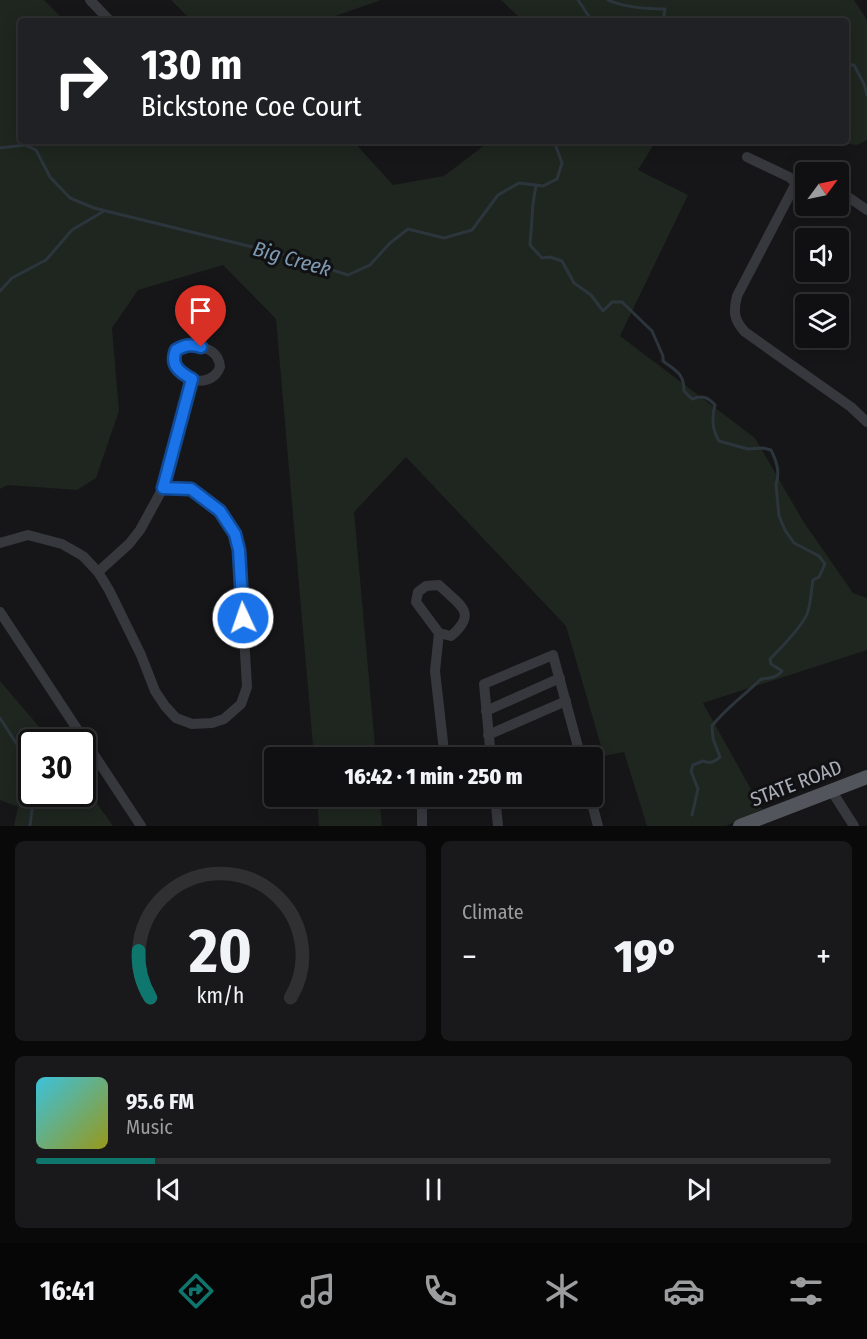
<!DOCTYPE html>
<html lang="en">
<head>
<meta charset="utf-8">
<style>
  body { margin:0; font-family:"Fira Sans Condensed",sans-serif; background:#19191b; color:#f1f3f6; height:100vh; display:flex; flex-direction:column; font-size:22px; white-space:nowrap }
  * { box-sizing:border-box; margin:0 }
  p { font-size:20px; color:#9c9d9f }
  .icon { flex:none; width:33px; height:33px; fill:none; stroke:currentColor; stroke-width:2; stroke-linecap:round; stroke-linejoin:round }
  .map { position:relative; height:826px; overflow:hidden }
  .panel { display:flex; flex-direction:column; gap:15px; padding:15px; background:#09090a; flex:1 }
  .panel>* { flex:none }
  .hud { position:absolute; left:18px; top:18px; width:831px; height:126px; border-radius:6px; box-shadow:0 3px 15px #0003,0 0 0 2px #303032; background:#202124; color:#fff; overflow:hidden }
  .needle { width:39px; rotate:57deg }
  .fabs { position:absolute; left:795px; top:162px; display:grid; gap:12px }
  .fabs a { display:grid; place-items:center; width:54px; height:54px; border-radius:6px; background:#101012; box-shadow:0 3px 15px #0003,0 0 0 2px #303032; font-size:30px }
  .speed { position:absolute; left:18px; top:729px; display:flex; gap:12px; font-size:30px; font-weight:700; text-align:center }
  .speed>* { display:grid; place-content:center; width:78px; height:78px; border-radius:50%; background:#101012; box-shadow:0 3px 15px #0003,0 0 0 2px #303032; line-height:1 }
  .speed .limit { border:3px solid #111; border-radius:9px; background:#fff; color:#111 }
  .pin { position:absolute; display:grid; place-items:center; width:51px; height:51px; color:#fff; margin:-62px -26px; border-radius:50% 50% 50% 0; rotate:-45deg; box-shadow:0 0 6px #0007 }
  .pin .icon { rotate:45deg }
  .me { position:absolute; width:66px; margin:-33px; rotate:357deg; stroke-linejoin:round; filter:drop-shadow(0 0 4px #0008) }
  .turn { display:flex; align-items:center; gap:21px; height:126px; padding:0 24px; font-size:27px }
  .turn .icon { width:78px; height:78px; stroke-width:2.5 }
  .turn b { display:block; font-size:42px; line-height:51px }
  .big { font-size:45px; font-weight:800; line-height:1.1 }
  .panel .widget { flex:1; display:flex; flex-direction:column; justify-content:center; gap:9px; min-width:0; padding:0 21px; border-radius:9px; background:#19191b }
  .panel .dial { align-items:center; gap:0 }
  .dial svg { height:156px; overflow:visible; fill:none; stroke:#303032; stroke-width:7; stroke-linecap:round; text-anchor:middle }
  .dial text { fill:#f1f3f6; stroke:none }
  .song { display:flex; align-items:center; gap:18px }
  .cover { width:72px; height:72px; border-radius:9px; background:linear-gradient(135deg,hsl(190 70% 55%),hsl(60 70% 35%)) }
  .played { height:6px; border-radius:3px; background:linear-gradient(90deg,#0f766e 15%,#303032 15%) }
  .keys { display:flex; justify-content:space-around; direction:ltr }
  .heat { display:flex; justify-content:space-between; align-items:center; font-size:33px; direction:ltr }
  .panel .tiles { flex:1; display:grid; gap:15px; grid-template-columns:1fr 1fr }
  .widget:last-child { grid-column:span 2 }
  .trip { position:absolute; left:264px; top:747px; width:339px; height:60px; border-radius:6px; background:#101012; box-shadow:0 3px 15px #0003,0 0 0 2px #303032; font-weight:800; line-height:60px; text-align:center }
  .tabs { display:flex; height:96px; justify-content:space-around; align-items:center; background:#060607; color:#9c9d9f }
  .tabs .icon { width:42px; height:42px }
  .tabs .current { color:#0f766e }
  .tabs b { font-size:27px; color:#f1f3f6 }
  .map>svg:first-child { display:block }
  .green { fill:#1e261f }
  .lines { fill:none; stroke-linecap:round; stroke-linejoin:round }
  .stream { stroke:#2c353c; stroke-width:3 }
  .minor { stroke:#37383d; stroke-width:10 }
  .major { stroke:#53555c; stroke-width:14 }
  .route-casing { stroke:#114b97; stroke-width:15 }
  .route { stroke:#1a73e8; stroke-width:10 }
  .labels { text-anchor:middle; dominant-baseline:central; stroke-width:6; stroke-linejoin:round; paint-order:stroke }
  .street-label { font-size:20px; fill:#a8adb8; stroke:#111113 }
  .water-label { font-size:21px; font-style:italic; fill:#7f9bb3; stroke:#111113 }
</style>
</head>
<body>
<div class="map">
<svg width="867" height="826" viewBox="0 0 867 826">
  <rect width="100%" height="100%" fill="#161618"/>
  <g class="green">
    <polygon points="0,0 44,0 65,21 21,21 21,141 353,141 393,185 444,176 490,141 656,141 638,170 688,195 620,336 755,438 803,521 853,593 867,598 867,650 703,703 762,809 726,826 647,826 624,752 604,756 566,626 406,457 354,512 376,757 314,757 276,319 223,265 138,290 112,328 119,411 96,478 77,490 8,485 0,489"/>
    <polygon points="171,0 381,0 321,21 192,21"/>
    <polygon points="501,0 854,0 867,20 867,140 857,145 848,144 846,137 846,21 523,21"/>
    <polygon points="0,681 52,742 32,742 32,794 82,794 83,784 113,826 14,826 18,807 0,800"/>
    <polygon points="317,797 379,797 382,826 319,826"/>
  </g>
  <g class="lines">
    <g class="stream">
      <polyline points="578,0 592,21"/>
      <path d="M608,0c17,8 39,9 57,9l-2,12"/>
      <polyline points="846,65 854,65 864,84 867,95"/>
      <polyline points="0,148 25,145 36,150 50,177 70,198 94,208 285,255 348,275 370,265 390,243 408,229 444,238 472,230 498,195 519,183 543,186 557,179 562,163 554,141"/>
      <path d="M536,185l-3,19 -3,41 12,13 8,-1 12,4 12,22 17,12 12,16 9,-9h10l30,29 11,25v5c13,10 21,12 21,30l8,8c10,-4 16,-2 23,6 -3,11 -3,25 4,36l29,8 15,-1 8,2c6,12 9,22 5,35l3,31 6,14 9,13 25,13 6,8 -6,13 -6,3c-2,11 -2,24 -6,34 -6,14 -26,34 -37,45l1,5 11,7c-5,7 -13,7 -21,8 -16,16 -35,29 -49,47l1,13 7,18c-6,5 -9,7 -17,4l-10,4 -2,6 7,18 -6,26"/>
      <polyline points="0,291 12,278 46,260 72,230 104,211"/>
      <polyline points="0,718 18,746 32,773"/>
      <polyline points="30,826 34,794"/>
    </g>
    <g class="minor">
      <polyline points="90,0 110,21"/>
      <polyline points="747,157 789,177 796,183 806,178"/>
      <path d="M796,183l-59,113c-4,16 -3,24 8,36l106,75 16,15"/>
      <polyline points="838,190 867,210"/>
      <path d="M192,344c14,4 27,7 28,23 -1,3 -3,6 -5,8 -18,16 -47,-4 -39,-26l9,-4z"/>
      <polyline points="0,543 28,535 62,544 83,556 98,572 109,590 141,655 155,691 165,706 176,718 192,724 212,723 224,719 241,704 247,687 239,550 235,533 220,511 191,489 163,488"/>
      <polyline points="98,572 129,544 140,530 163,488 192,379"/>
      <path d="M439,585c20,20 40,27 12,51l-12,-3 -23,-31 2,-10 8,-6z"/>
      <polyline points="0,612 141,826"/>
      <polyline points="439,633 435,671 444,751 443,758"/>
      <polyline points="486,711 560,678"/>
      <polyline points="488,735 566,701"/>
      <polyline points="491,758 484,684 553,655 581,758"/>
      <polyline points="831,790 854,826"/>
      <polyline points="495,796 498,826"/>
      <polyline points="590,796 598,826"/>
      <polyline points="422,826 422,806 427,796"/>
    </g>
    <polyline class="major" points="740,826 867,777"/>
  </g>
  <g class="lines">
    <defs>
      <path id="route" d="M201,347c-11,-3 -16,-2 -25,3 -6,15 3,22 16,29l-29,109 28,1 29,22 15,23 4,16 4,68"/>
    </defs>
    <use href="#route" class="route-casing"/>
    <use href="#route" class="route"/>
  </g>
  <g class="labels">
    <g class="street-label">
      <text transform="translate(796 783) rotate(-21)">STATE ROAD</text>
    </g>
    <g class="water-label">
      <text transform="translate(292 259) rotate(16)">Big Creek</text>
    </g>
  </g>
</svg>
<div class="fabs">
<a><svg class="needle" viewBox="-14 -14 28 28"><path d="M0-13l5 13h-10z" fill="#e53935"/><path d="M0 13l5-13h-10z" fill="#9c9d9f"/></svg></a>
<a><svg class="icon" aria-label="sound" viewBox="0 0 24 24"><path d="M4 9h4l5-4v14l-5-4H4zM17 9q2 3 0 6"/></svg></a>
<a><svg class="icon" aria-label="layers" viewBox="0 0 24 24"><path d="M12 4l9 5-9 5-9-5zM3 14l9 5 9-5"/></svg></a>
</div>
<div class="speed"><div class="limit">30</div></div>
<div class="pin" style="left:201px;top:347px;background:#d93025"><svg class="icon" aria-label="arrive" viewBox="0 0 24 24"><path d="M6 21V4h12l-3 4 3 4H6"/></svg></div>
<svg class="me" style="left:243px;top:618px" viewBox="-20 -20 40 40"><circle r="17" fill="#1a73e8" stroke="#fff" stroke-width="3"/><path d="M0-11L8 9 0 5-8 9z" fill="#fff"/></svg>
<div class="trip">16:42 · 1 min · 250 m</div>
<div class="hud">
<div class="turn"><svg class="icon" aria-label="right" viewBox="0 0 24 24"><path d="M7 20v-9h11M14 6l5 5-5 5"/></svg><div><b>130 m</b>Bickstone Coe Court</div></div>
</div>
</div>
<section class="panel">
<div class="tiles">
<div class="widget dial"><svg viewBox="0 0 100 80">
<path d="M14 69A42 42 0 1 1 86 69"/>
<path d="M14 69A42 42 0 0 1 8 45" stroke="#0f766e"/>
<text x="50" y="56" font-size="32" font-weight="700">20</text>
<text x="50" y="72" font-size="11">km/h</text>
</svg></div>
<div class="widget"><p>Climate</p>
<div class="heat"><a>−</a><b class="big">19°</b><a>+</a></div>
</div>
<div class="widget">
<div class="song"><i class="cover"></i><div><b>95.6 FM</b><p>Music</p></div></div>
<div class="played"></div>
<div class="keys"><svg class="icon" aria-label="previous" viewBox="0 0 24 24"><path d="M18 5L8 12l10 7zM5 5v14"/></svg><svg class="icon" aria-label="pause" viewBox="0 0 24 24"><path d="M8 5v14M16 5v14"/></svg><svg class="icon" aria-label="next" viewBox="0 0 24 24"><path d="M6 5l10 7-10 7zM19 5v14"/></svg></div>
</div>
</div>
</section>
<nav class="tabs">
<b>16:41</b>
<svg class="icon current" aria-label="directions" viewBox="0 0 24 24"><path d="M12 3l9 9-9 9-9-9zM9 14v-3h6M13 9l2 2-2 2"/></svg>
<svg class="icon" aria-label="music" viewBox="0 0 24 24"><path d="M9 18V5l10-2v13"/><circle cx="6" cy="18" r="3"/><circle cx="16" cy="16" r="3"/></svg>
<svg class="icon" aria-label="phone" viewBox="0 0 24 24"><path d="M5 4h4l2 5-3 2q2 4 5 5l2-3 5 2v4C11 20 4 13 5 4z"/></svg>
<svg class="icon" aria-label="climate" viewBox="0 0 24 24"><path d="M12 3v18M4 7l16 10M4 17L20 7"/></svg>
<svg class="icon" aria-label="car" viewBox="0 0 24 24"><path d="M5 17H2v-5l4-1 3-4h7l3 4 3 1v5h-3M9 17h6M6 11h13"/><circle cx="7" cy="17" r="2"/><circle cx="17" cy="17" r="2"/></svg>
<svg class="icon" aria-label="filters" viewBox="0 0 24 24"><path d="M4 7h16M4 17h16"/><circle cx="9" cy="7" r="2"/><circle cx="15" cy="17" r="2"/></svg>
</nav>
</body>
</html>
